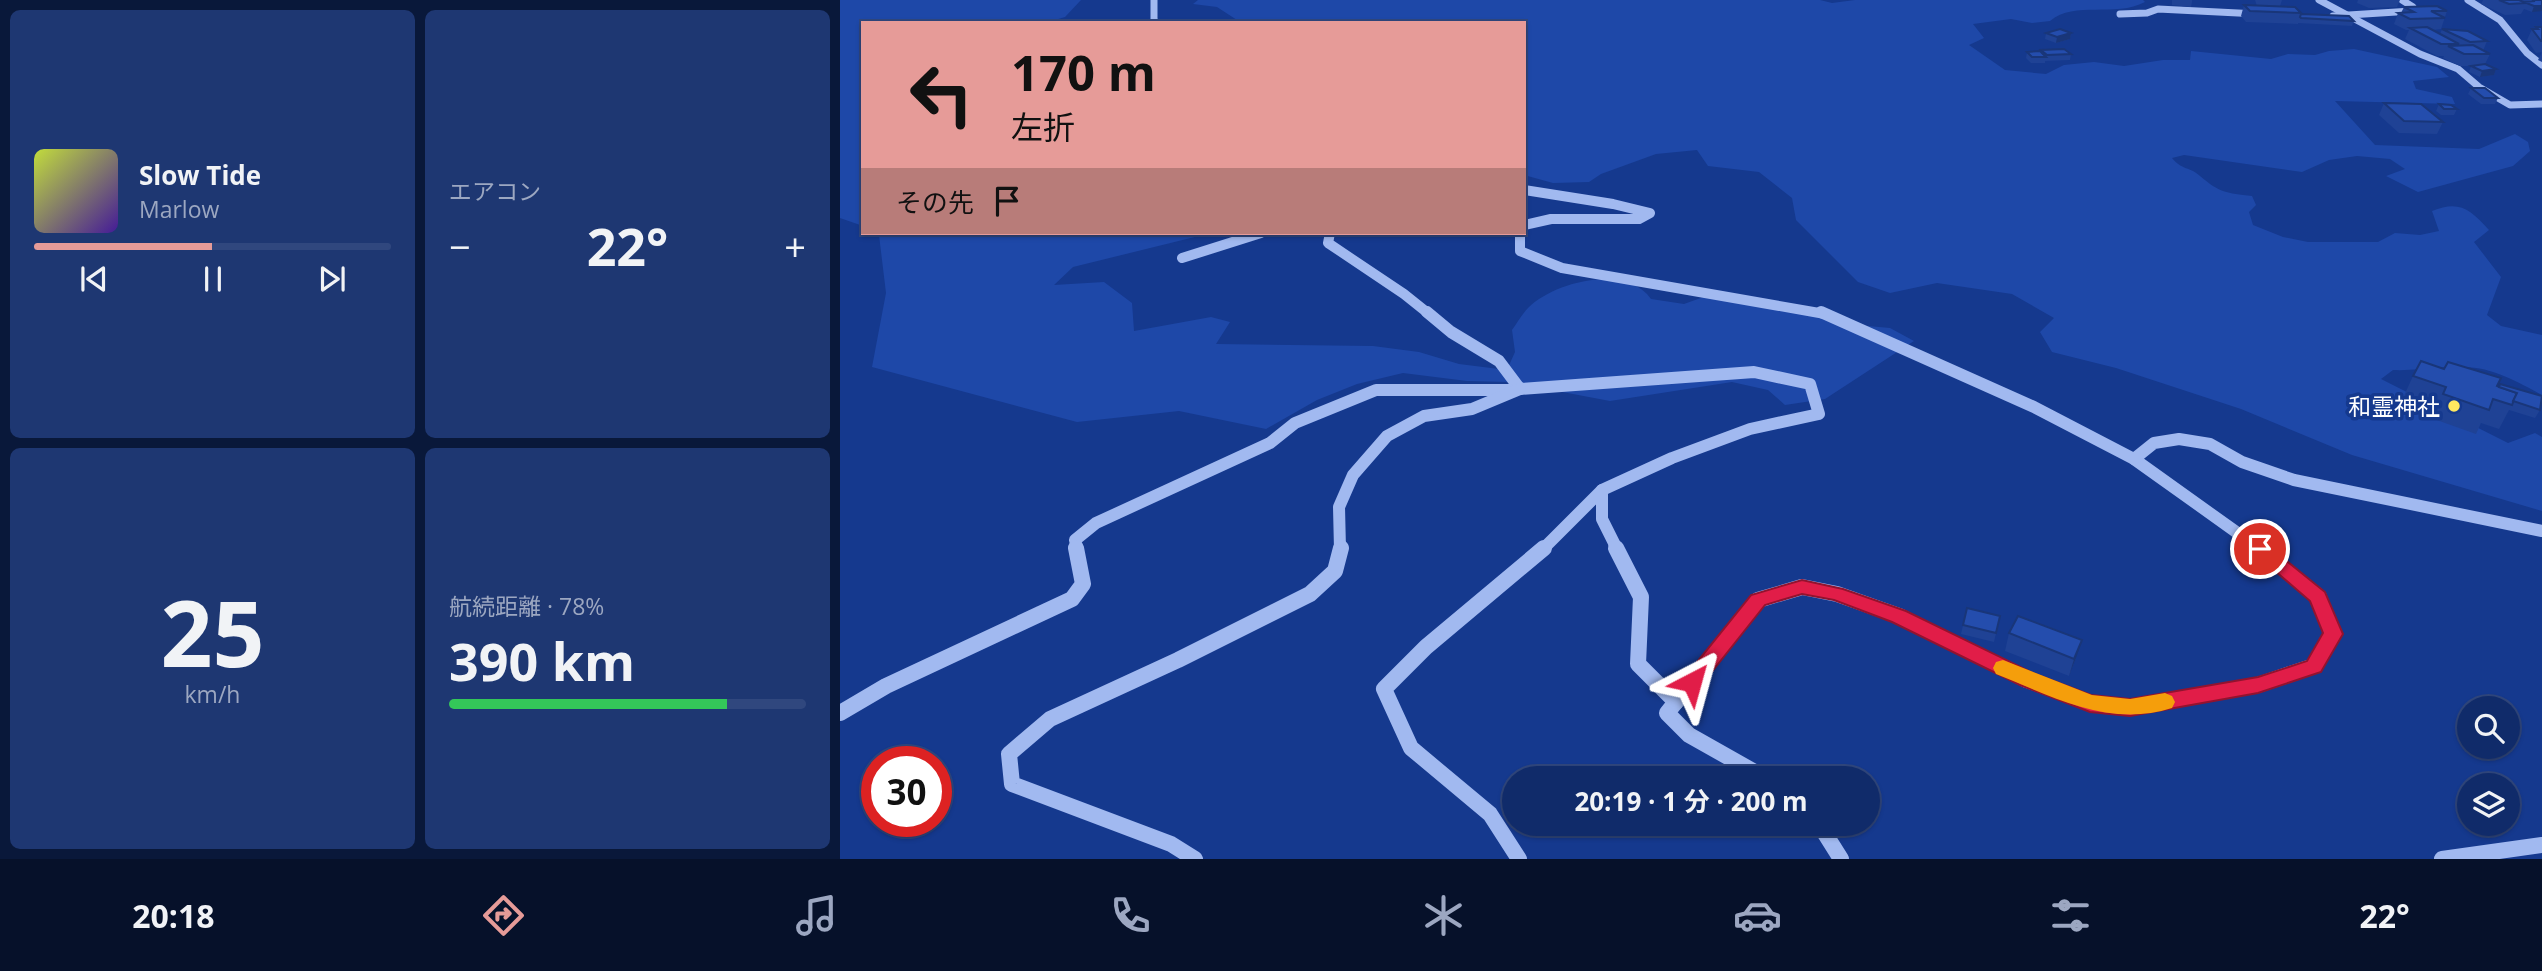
<!DOCTYPE html>
<html lang="ja">
<head>
<meta charset="utf-8">
<style>
  body { margin:0; font-family:"Open Sans","Noto Sans JP",sans-serif; background:#1e3772; color:#f1f3f6; height:100vh; display:flex; flex-direction:column; font-size:26px; white-space:nowrap }
  * { box-sizing:border-box; margin:0 }
  p { font-size:23px; color:#9ca7c1 }
  .icon { flex:none; width:38px; height:38px; fill:none; stroke:currentColor; stroke-width:2; stroke-linecap:round; stroke-linejoin:round }
  .map { position:relative; flex:1; overflow:hidden }
  .sheet { display:flex; flex-direction:column; gap:10px; padding:10px; background:#09183a; width:840px }
  .sheet>* { flex:none }
  .guide { position:absolute; left:21px; top:21px; width:665px; height:214px; border-radius:0px; box-shadow:0 2px 5px #0004,0 0 0 2px #30477e; background:#e69b98; color:#111; overflow:hidden }
  .tools { position:absolute; left:1617px; top:696px; display:grid; gap:14px }
  .tools a { display:grid; place-items:center; width:63px; height:63px; border-radius:50%; background:#102b6a; box-shadow:0 2px 5px #0004,0 0 0 2px #30477e; font-size:35px }
  .speed { position:absolute; left:21px; top:746px; display:flex; gap:14px; font-size:35px; font-weight:700; text-align:center }
  .speed>* { display:grid; place-content:center; width:91px; height:91px; border-radius:50%; background:#102b6a; box-shadow:0 2px 5px #0004,0 0 0 2px #30477e; line-height:1 }
  .speed .limit { border:10px solid #d22; background:#fff; color:#111 }
  .pin { position:absolute; display:grid; place-items:center; width:60px; height:60px; color:#fff; margin:-30px; border:4px solid #fff; border-radius:50%; box-shadow:0 2px 7px #0007 }
  .me { position:absolute; width:77px; margin:-38px; rotate:39deg; stroke-linejoin:round; filter:drop-shadow(0 0 5px #0008) }
  .turn { display:flex; align-items:center; gap:24px; height:147px; padding:0 35px; font-size:32px }
  .turn .icon { width:91px; height:91px; stroke-width:2.5 }
  .turn b { display:block; font-size:49px; line-height:60px }
  .then { display:flex; align-items:center; height:66px; padding:0 35px; background:#0003; gap:14px; font-size:26px }
  .big { font-size:52px; font-weight:700; line-height:1.1 }
  .sheet .tile { flex:1; display:flex; flex-direction:column; justify-content:center; gap:10px; min-width:0; padding:0 24px; border-radius:10px; background:#1e3772 }
  .sheet .dial { align-items:center; gap:0 }
  .dial b { font-size:91px; line-height:1 }
  .song { display:flex; align-items:center; gap:21px }
  .cover { width:84px; height:84px; border-radius:10px; background:linear-gradient(135deg,hsl(70 70% 55%),hsl(260 70% 35%)) }
  .played { height:7px; border-radius:4px; background:linear-gradient(90deg,#e69b98 50%,#30477e 50%) }
  .keys { display:flex; justify-content:space-around; direction:ltr }
  .heat { display:flex; justify-content:space-between; align-items:center; font-size:38px; direction:ltr }
  .charge { height:10px; border-radius:5px; background:linear-gradient(90deg,#34c759 78%,#30477e 0) }
  .sheet .tiles { flex:1; display:grid; gap:10px; grid-template-columns:repeat(2,1fr) }
  .trip { position:absolute; left:662px; top:766px; width:378px; height:70px; border-radius:35px; background:#102b6a; box-shadow:0 2px 5px #0004,0 0 0 2px #30477e; font-weight:700; line-height:70px; text-align:center }
  .menu { display:flex; height:112px; justify-content:space-around; align-items:center; background:#06112a; color:#9ca7c1 }
  .menu .icon { width:49px; height:49px }
  .menu .current { color:#e69b98 }
  .menu b { font-size:32px; color:#f1f3f6 }
  main { display:flex; flex:1; min-height:0 }
  .map>svg:first-child { display:block }
  .green { fill:#1e48a8 }
  .lines { fill:none; stroke-linecap:round; stroke-linejoin:round }
  .minor-far3 { stroke:#a1b9f0; stroke-width:7 }
  .minor-far2 { stroke:#a1b9f0; stroke-width:10 }
  .minor-far1 { stroke:#a1b9f0; stroke-width:12 }
  .minor { stroke:#a1b9f0; stroke-width:16 }
  .wall { fill:#1f4295 }
  .shaded-wall { fill:#193679 }
  .building { fill:#244dad; stroke:#193679; stroke-width:2 }
  .route { fill:#e11d48; stroke:#92132f; stroke-width:2 }
  .slow { fill:#f59e0b }
  .poi-dot { fill:#ffe860; stroke:#15398e; stroke-width:2.5 }
  .labels { text-anchor:middle; dominant-baseline:central; stroke-width:7; stroke-linejoin:round; paint-order:stroke }
  .poi-label { font-size:23px; fill:#fff; stroke:#15398e; text-anchor:end }
</style>
</head>
<body>
<main>
<section class="sheet">
<div class="tiles">
<div class="tile">
<div class="song"><i class="cover"></i><div><b>Slow Tide</b><p>Marlow</p></div></div>
<div class="played"></div>
<div class="keys"><svg class="icon" aria-label="previous" viewBox="0 0 24 24"><path d="M18 5L8 12l10 7zM5 5v14"/></svg><svg class="icon" aria-label="pause" viewBox="0 0 24 24"><path d="M8 5v14M16 5v14"/></svg><svg class="icon" aria-label="next" viewBox="0 0 24 24"><path d="M6 5l10 7-10 7zM19 5v14"/></svg></div>
</div>
<div class="tile"><p>エアコン</p>
<div class="heat"><a>−</a><b class="big">22°</b><a>+</a></div>
</div>
<div class="tile dial"><b>25</b><p>km/h</p></div>
<div class="tile"><p>航続距離 · 78%</p><b class="big">390 km</b><div class="charge"></div></div>
</div>
</section>
<div class="map">
<svg width="1702" height="859" viewBox="0 0 1702 859">
  <rect width="100%" height="100%" fill="#15398e"/>
  <g class="green">
    <polygon points="0,0 241,0 225,17 205,23 23,23 23,226 0,218"/>
    <path d="M358,0h622l12,3 23,-3h288l2,2c-30,16 -70,-2 -95,19l-18,2 -21,-4 -38,5 11,14 -15,7 36,25 41,4 18,-9 30,-3 30,4 39,-6h27l1,-9 80,8 17,-5 27,1 14,-4 25,-2 83,18 12,10 -36,4 3,8 36,8 3,7 -120,-3 40,44 104,4 36,-15 13,8 2,9 -17,15 -95,26 -32,-16 19,-7 -15,-10 -33,-3 -28,4 -27,12 -118,-17 -12,3c9,12 19,9 28,18 20,17 26,17 52,20l4,9 -7,7 4,13 30,12 25,5h70l17,-9 25,2 19,-4 -7,-20c27,-11 38,-2 57,19l-15,12 27,35 -14,38 14,11 41,9v60c-24,-13 -50,-28 -78,-28 -24,-1 -47,4 -71,3l-12,9 127,64 27,-10 7,4v74l-190,-56 -111,-46 -125,-41 -64,-16 -12,-20 14,-14 -42,-24 -75,-11 -47,10 -32,-11 -62,-62 -4,-22 -33,-26 -51,-6 -11,-16 -41,4 -55,20 -12,8 -36,1 -29,-8v-152l-270,-1 -17,-2 -20,-13 -24,-3z"/>
    <path d="M34,233h337l-138,34 -19,18 50,-3 28,21 2,28 77,-14 19,5 -14,22 157,2 46,6 40,12 48,6 8,-18 -3,-22c5,-7 10,-16 16,-22 27,-27 99,-44 123,-9l33,5 25,-9 57,8 80,21 44,4 24,13 -89,58 -40,6 -17,-15 -36,-8 -122,19 -101,-19 -42,-1 -64,-8 -46,11 -40,16 -51,29 -87,-18 -102,11 -205,-55 14,-74 -7,-58z"/>
  </g>
  <g class="lines">
    <g class="minor-far3">
      <polyline points="314,0 314,20 317,23"/>
      <polyline points="1479,0 1580,54 1618,69 1639,87 1670,105 1702,104"/>
      <polyline points="1628,0 1660,20 1687,53 1702,65"/>
      <polyline points="1280,14 1307,13 1318,9 1418,14"/>
      <polyline points="1493,16 1572,11 1573,7 1562,0"/>
    </g>
    <g class="minor-far2">
      <polyline points="684,190 773,204 810,213 799,219 711,219 684,225"/>
      <polyline points="490,233 488,243 564,294 589,314"/>
      <polyline points="680,233 680,251 722,268 985,314"/>
      <polyline points="342,258 421,233"/>
    </g>
    <g class="minor-far1">
      <polyline points="587,312 611,332 659,361 680,389 914,372 970,384 979,414 910,429 832,458 762,490 762,519 777,549"/>
      <polyline points="981,312 1194,407 1294,459 1420,549"/>
      <polyline points="1294,459 1314,443 1339,439 1370,444 1402,462 1454,480 1702,531"/>
      <polyline points="237,549 235,540 256,523 430,443 455,423 536,390 671,390"/>
      <polyline points="500,549 499,507 513,475 547,436 584,416 632,409 680,389"/>
      <polyline points="703,549 762,490"/>
    </g>
    <g class="minor">
      <polyline points="776,548 801,597 798,664 836,702"/>
      <polyline points="0,713 46,686 232,599 243,584 236,548"/>
      <polyline points="927,779 849,735 827,713 918,600 962,587 997,594 1059,616 1187,680 1250,703 1290,708 1418,685 1474,666 1493,634 1479,597 1418,548"/>
      <polyline points="979,824 1001,859"/>
      <polyline points="355,859 331,844 172,784 169,754 210,719 338,660 470,594 495,571 501,548"/>
      <polyline points="679,859 650,814 571,748 544,689 586,647 704,548"/>
      <polyline points="1602,859 1702,845"/>
    </g>
  </g>
  <g class="wall">
    <polygon points="1332,0 1352,0 1352,2 1351,7 1332,5"/>
    <polygon points="1415,0 1442,0 1440,6 1455,7 1461,14 1514,21 1512,26 1458,23 1458,24 1406,22 1401,16 1404,5 1417,6"/>
    <polygon points="1506,0 1560,0 1557,7 1529,8 1517,3 1518,0"/>
    <polygon points="1643,0 1702,0 1692,12 1684,9 1681,14 1665,15 1641,4"/>
    <polygon points="1564,7 1607,11 1601,29 1592,30 1600,34 1602,29 1647,41 1643,51 1650,54 1645,64 1656,69 1654,75 1640,77 1629,72 1631,66 1633,66 1620,66 1603,58 1604,56 1597,56 1565,39 1569,30 1566,30 1554,24 1558,13 1561,13"/>
    <polygon points="1696,27 1702,27 1702,62 1698,60 1702,52 1696,53 1687,40 1692,29 1695,29"/>
    <polygon points="1206,33 1231,33 1230,39 1216,43 1205,39"/>
    <polygon points="1201,50 1231,54 1230,60 1205,61 1205,63 1191,63 1186,58 1187,52 1200,51"/>
    <polygon points="1631,88 1658,98 1655,104 1641,104 1628,94"/>
    <polygon points="1544,103 1603,122 1597,134 1559,133 1539,115"/>
    <polygon points="1599,104 1617,109 1614,115 1601,115 1596,111"/>
    <polygon points="1573,376 1659,387 1660,384 1700,410 1695,418 1669,410 1659,429 1641,423 1636,434 1591,418 1595,411 1562,400"/>
    <polygon points="1127,608 1160,616 1154,642 1121,634"/>
    <polygon points="1169,633 1236,658 1229,676 1165,651"/>
  </g>
  <g class="shaded-wall">
    <polygon points="1694,6 1702,6 1702,11 1692,12"/>
    <polygon points="1231,33 1230,39 1216,43 1217,37"/>
    <polygon points="1656,69 1654,75 1640,77 1642,71"/>
    <polygon points="1242,640 1236,658 1229,676 1234,659"/>
  </g>
  <g class="building">
    <polygon points="1659,0 1679,0 1686,3 1669,4"/>
    <polygon points="1692,0 1702,0 1702,6 1694,6 1684,2 1695,1"/>
    <polygon points="1404,5 1455,7 1461,13 1410,11"/>
    <polygon points="1597,6 1607,11 1591,11 1605,18 1570,19 1558,13 1574,12 1564,7"/>
    <polygon points="1461,14 1509,16 1514,21 1461,18 1460,17"/>
    <polygon points="1587,27 1619,44 1601,44 1570,28"/>
    <polygon points="1696,27 1702,27 1702,41 1701,41 1692,29 1698,29"/>
    <polygon points="1220,29 1231,33 1217,37 1206,33"/>
    <polygon points="1602,29 1628,31 1647,41 1630,42"/>
    <polygon points="1633,45 1650,54 1624,54 1608,46"/>
    <polygon points="1224,49 1231,54 1207,55 1201,50"/>
    <polygon points="1200,51 1206,57 1192,57 1187,52"/>
    <polygon points="1645,64 1656,69 1642,71 1631,66"/>
    <polygon points="1631,88 1645,88 1658,98 1644,98"/>
    <polygon points="1544,103 1581,104 1603,122 1564,121"/>
    <polygon points="1599,104 1611,105 1617,109 1604,109"/>
    <polygon points="1581,361 1604,369 1608,362 1661,378 1657,386 1677,393 1672,405 1653,399 1649,410 1603,394 1606,387 1573,376"/>
    <polygon points="1660,384 1702,396 1700,410 1673,401 1677,393 1659,387"/>
    <polygon points="1127,608 1160,616 1156,633 1123,625"/>
    <polygon points="1178,616 1242,640 1234,659 1169,633"/>
  </g>
  <polygon class="route" points="1420,543 1427,545 1485,592 1503,634 1481,672 1418,693 1290,716 1250,712 1180,685 1052,622 994,600 962,594 925,605 859,688 852,691 844,688 841,682 911,595 962,580 1003,589 1066,611 1195,674 1251,695 1290,699 1418,677 1467,661 1483,633 1470,601 1414,553 1411,549 1414,545"/>
  <path class="slow" d="M1163,660l89,35 38,4 35,-6 7,3 3,6 -3,6c-63,20 -118,-11 -176,-34l-3,-6 3,-6z"/>
  <circle class="poi-dot" cx="1614" cy="406" r="7"/>
  <g class="labels">
    <g class="poi-label">
      <text x="1600" y="406">和霊神社</text>
    </g>
  </g>
</svg>
<div class="tools">
<a><svg class="icon" aria-label="search" viewBox="0 0 24 24"><circle cx="10" cy="10" r="6"/><path d="M15 15l6 6"/></svg></a>
<a><svg class="icon" aria-label="layers" viewBox="0 0 24 24"><path d="M12 4l9 5-9 5-9-5zM3 14l9 5 9-5"/></svg></a>
</div>
<div class="speed"><div class="limit">30</div></div>
<div class="pin" style="left:1420px;top:549px;background:#d93025"><svg class="icon" aria-label="arrive" viewBox="0 0 24 24"><path d="M6 21V4h12l-3 4 3 4H6"/></svg></div>
<svg class="me" style="left:852px;top:682px" viewBox="-20 -20 40 40"><path d="M0-17L14 15 0 8-14 15z" fill="#e11d48" stroke="#fff" stroke-width="4"/></svg>
<div class="trip">20:19 · 1 分 · 200 m</div>
<div class="guide">
<div class="turn"><svg class="icon" aria-label="left" viewBox="0 0 24 24"><path d="M17 20v-9H6M10 6l-5 5 5 5"/></svg><div><b>170 m</b>左折</div></div>
<div class="then">その先<svg class="icon" aria-label="arrive" viewBox="0 0 24 24"><path d="M6 21V4h12l-3 4 3 4H6"/></svg></div>
</div>
</div>
</main>
<nav class="menu">
<b>20:18</b>
<svg class="icon current" aria-label="directions" viewBox="0 0 24 24"><path d="M12 3l9 9-9 9-9-9zM9 14v-3h6M13 9l2 2-2 2"/></svg>
<svg class="icon" aria-label="music" viewBox="0 0 24 24"><path d="M9 18V5l10-2v13"/><circle cx="6" cy="18" r="3"/><circle cx="16" cy="16" r="3"/></svg>
<svg class="icon" aria-label="phone" viewBox="0 0 24 24"><path d="M5 4h4l2 5-3 2q2 4 5 5l2-3 5 2v4C11 20 4 13 5 4z"/></svg>
<svg class="icon" aria-label="climate" viewBox="0 0 24 24"><path d="M12 3v18M4 7l16 10M4 17L20 7"/></svg>
<svg class="icon" aria-label="car" viewBox="0 0 24 24"><path d="M5 17H2v-5l4-1 3-4h7l3 4 3 1v5h-3M9 17h6M6 11h13"/><circle cx="7" cy="17" r="2"/><circle cx="17" cy="17" r="2"/></svg>
<svg class="icon" aria-label="filters" viewBox="0 0 24 24"><path d="M4 7h16M4 17h16"/><circle cx="9" cy="7" r="2"/><circle cx="15" cy="17" r="2"/></svg>
<b>22°</b>
</nav>
</body>
</html>
